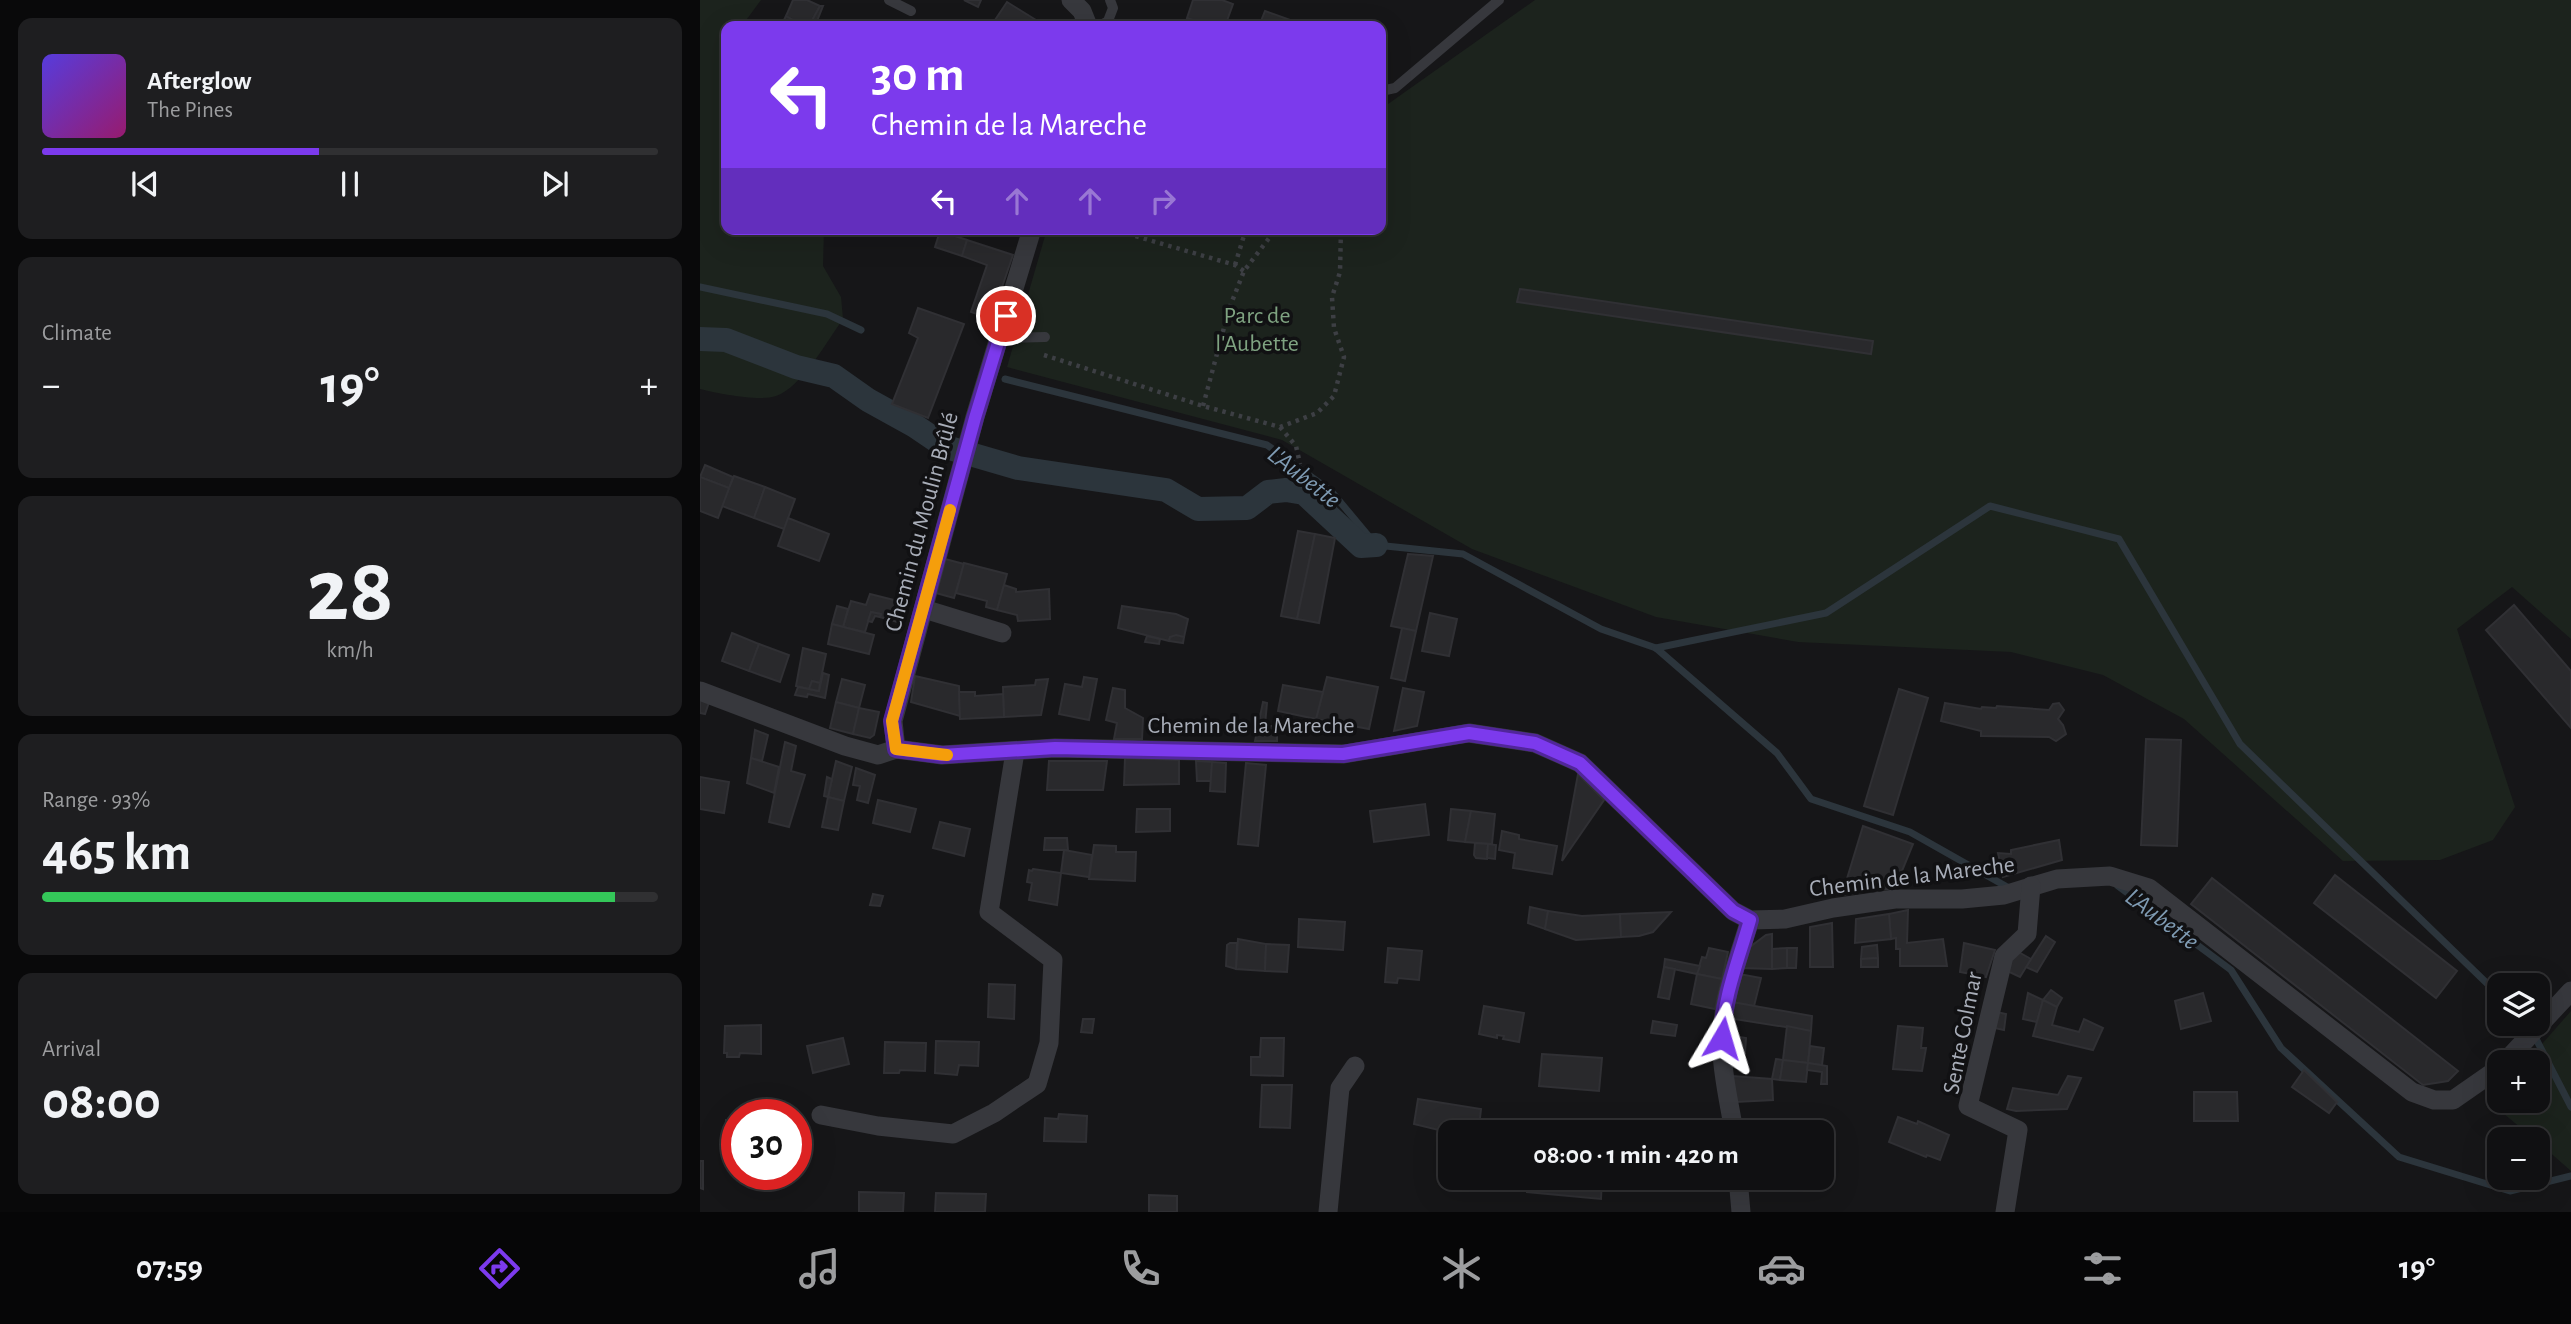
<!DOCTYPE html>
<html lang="en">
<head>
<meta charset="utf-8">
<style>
  body { margin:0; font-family:"Alegreya Sans",sans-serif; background:#1e1e20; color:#f1f3f6; height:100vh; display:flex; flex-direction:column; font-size:26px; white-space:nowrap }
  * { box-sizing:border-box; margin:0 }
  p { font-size:23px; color:#9c9d9f }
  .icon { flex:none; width:38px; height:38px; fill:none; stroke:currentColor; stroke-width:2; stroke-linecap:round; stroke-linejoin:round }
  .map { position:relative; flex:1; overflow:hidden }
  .sheet { display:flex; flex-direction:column; gap:18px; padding:18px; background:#09090a; width:700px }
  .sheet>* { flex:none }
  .banner { position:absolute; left:21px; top:21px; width:665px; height:214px; border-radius:14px; box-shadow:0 7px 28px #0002,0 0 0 2px #303032; background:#7c3aed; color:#fff; overflow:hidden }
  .tools { position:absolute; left:1787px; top:973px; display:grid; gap:14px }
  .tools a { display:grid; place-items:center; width:63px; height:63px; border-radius:14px; background:#101012; box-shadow:0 7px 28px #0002,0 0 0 2px #303032; font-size:35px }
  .speed { position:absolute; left:21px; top:1099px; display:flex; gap:14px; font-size:35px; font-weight:700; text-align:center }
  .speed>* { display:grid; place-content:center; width:91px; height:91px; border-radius:50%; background:#101012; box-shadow:0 7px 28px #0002,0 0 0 2px #303032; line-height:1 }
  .speed .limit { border:10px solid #d22; background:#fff; color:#111 }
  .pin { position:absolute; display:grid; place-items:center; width:60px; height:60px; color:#fff; margin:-30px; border:4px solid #fff; border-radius:50%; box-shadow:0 2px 7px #0007 }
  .me { position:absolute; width:77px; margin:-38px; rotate:7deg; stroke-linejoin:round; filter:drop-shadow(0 0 5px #0008) }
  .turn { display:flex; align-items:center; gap:24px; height:147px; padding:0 35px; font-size:32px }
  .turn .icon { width:91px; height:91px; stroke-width:2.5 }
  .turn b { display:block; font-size:49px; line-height:60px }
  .lanes { display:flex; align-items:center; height:66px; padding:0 35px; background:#0003; justify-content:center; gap:35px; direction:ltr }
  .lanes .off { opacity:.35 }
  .big { font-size:52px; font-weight:700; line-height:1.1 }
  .sheet .tile { flex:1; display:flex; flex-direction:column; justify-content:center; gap:10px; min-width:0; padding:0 24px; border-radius:14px; background:#1e1e20 }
  .sheet .dial { align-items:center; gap:0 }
  .dial b { font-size:91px; line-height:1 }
  .song { display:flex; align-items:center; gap:21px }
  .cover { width:84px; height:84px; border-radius:10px; background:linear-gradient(135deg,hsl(250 70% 55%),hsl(320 70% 35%)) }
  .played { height:7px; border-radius:4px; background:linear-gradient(90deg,#7c3aed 45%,#303032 45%) }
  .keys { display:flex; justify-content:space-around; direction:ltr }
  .heat { display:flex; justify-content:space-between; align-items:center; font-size:38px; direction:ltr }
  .charge { height:10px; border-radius:5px; background:linear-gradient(90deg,#34c759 93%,#303032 0) }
  .trip { position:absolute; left:738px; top:1120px; width:396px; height:70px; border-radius:14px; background:#101012; box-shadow:0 7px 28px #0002,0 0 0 2px #303032; font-weight:700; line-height:70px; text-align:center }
  .menu { display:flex; height:112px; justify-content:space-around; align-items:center; background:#060607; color:#9c9d9f }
  .menu .icon { width:49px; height:49px }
  .menu .active { color:#7c3aed }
  .menu b { font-size:32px; color:#f1f3f6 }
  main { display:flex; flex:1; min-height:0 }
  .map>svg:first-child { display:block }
  .green { fill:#1c231d }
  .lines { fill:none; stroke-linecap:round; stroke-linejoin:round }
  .stream { stroke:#2c353c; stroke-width:7 }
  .canal { stroke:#2c353c; stroke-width:24 }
  .building { fill:#29292c; stroke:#303034; stroke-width:2 }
  .path { stroke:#3d3f44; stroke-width:4.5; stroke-dasharray:3.5 5; stroke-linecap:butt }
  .service { stroke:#37383d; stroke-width:10 }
  .minor { stroke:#37383d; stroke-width:19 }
  .route-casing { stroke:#51269a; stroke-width:18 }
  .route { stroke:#7c3aed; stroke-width:12 }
  .slow { stroke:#f59e0b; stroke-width:12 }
  .labels { text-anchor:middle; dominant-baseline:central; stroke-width:7; stroke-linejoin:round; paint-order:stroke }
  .park-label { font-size:24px; fill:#7fa381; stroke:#111113 }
  .street-label { font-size:24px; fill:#a8adb8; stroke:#111113 }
  .water-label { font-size:26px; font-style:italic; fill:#7f9bb3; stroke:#111113 }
</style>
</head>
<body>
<main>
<section class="sheet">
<div class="tile">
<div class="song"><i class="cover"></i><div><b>Afterglow</b><p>The Pines</p></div></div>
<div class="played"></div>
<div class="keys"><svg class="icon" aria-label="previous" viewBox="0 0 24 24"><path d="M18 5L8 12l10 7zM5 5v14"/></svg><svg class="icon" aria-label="pause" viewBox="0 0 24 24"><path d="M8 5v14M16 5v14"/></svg><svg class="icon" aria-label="next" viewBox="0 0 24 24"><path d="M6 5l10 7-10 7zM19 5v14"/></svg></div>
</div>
<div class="tile"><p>Climate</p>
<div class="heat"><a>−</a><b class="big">19°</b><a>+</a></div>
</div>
<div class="tile dial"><b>28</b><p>km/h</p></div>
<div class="tile"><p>Range · 93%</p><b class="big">465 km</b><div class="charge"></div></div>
<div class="tile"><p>Arrival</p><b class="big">08:00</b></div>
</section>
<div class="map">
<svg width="1871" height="1212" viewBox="0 0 1871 1212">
  <rect width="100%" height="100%" fill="#161618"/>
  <g class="green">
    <path d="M0,0h61l-14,19v7h-21v203h98l-1,37 18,31 2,22c-16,22 -41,68 -67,77 -16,6 -60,-3 -76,-7z"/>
    <polygon points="835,0 1871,0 1871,639 1812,587 1757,629 1815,807 1793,840 1740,860 1643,861 1484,719 1403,675 1311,652 1098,642 956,617 772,549 582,440 307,367 347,229 681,229 681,109"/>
    <polygon points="1871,1011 1871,1171 1838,1142 1838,1139 1834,1139 1791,1103 1799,1094 1799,1101 1838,1101 1838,1062 1826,1062"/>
  </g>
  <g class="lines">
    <g class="stream">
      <polyline points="0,287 127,314 161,330"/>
      <polyline points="305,379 567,445 631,491 676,545 763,554 901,629 956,648 1077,753 1111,799 1210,832 1309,888"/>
      <polyline points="956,648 1126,613 1290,506 1419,539 1540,744 1799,995"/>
      <polyline points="1418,886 1531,970 1581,1048 1699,1157 1810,1191 1871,1176"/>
      <polyline points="1833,1033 1871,1107"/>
    </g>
    <polyline class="canal" points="0,339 26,340 96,367 134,376 168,400 215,426 246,447 318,468 466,490 498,509 547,508 568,492 586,490 604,493 661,546 676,545"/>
  </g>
  <g class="building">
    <polygon points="93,0 107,0 120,6 109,26 103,26 86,16"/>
    <polygon points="264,0 281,0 278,7"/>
    <polygon points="493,0 522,0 533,4 525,26 511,26 487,18"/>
    <polygon points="307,2 336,20 332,26 291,26"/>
    <polygon points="120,6 123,6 115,26 109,26"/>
    <polygon points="565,11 607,26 559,26"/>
    <polygon points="86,16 103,26 81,26"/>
    <polygon points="178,229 199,229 198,234"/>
    <polygon points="240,231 267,240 262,256 235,247"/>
    <polygon points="267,240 313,255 291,319 271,312 287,265 262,256"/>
    <polygon points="820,289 1173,341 1171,354 817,302"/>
    <polygon points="218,308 264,324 228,418 192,404 218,338 209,333"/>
    <polygon points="5,465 33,477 29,488 0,477"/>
    <polygon points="34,476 65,487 54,518 22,506"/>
    <polygon points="0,477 29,488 18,518 0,511"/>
    <polygon points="65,487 95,499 84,529 54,518"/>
    <polygon points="88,518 129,534 119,561 78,546"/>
    <polygon points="598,531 615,534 597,619 581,616"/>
    <polygon points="615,534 635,538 619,623 597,619"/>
    <polygon points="708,554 733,556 716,631 691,626"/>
    <polygon points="245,559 264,564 254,598 236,593"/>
    <polygon points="264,563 307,574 297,610 286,607 287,601 256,593"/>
    <polygon points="304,585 316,589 316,592 349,589 350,619 318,621 317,615 297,610"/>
    <polygon points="170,594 206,603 201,623 180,617 181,614 171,612 165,632 143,627 151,601 166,605"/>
    <polygon points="1814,605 1871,671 1871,728 1786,630"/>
    <polygon points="137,606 148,609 143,627 132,624"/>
    <polygon points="422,606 476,614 488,619 484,637 470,637 469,641 418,628"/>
    <polygon points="171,612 181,614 180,617 175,616 172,622 168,621"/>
    <polygon points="730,613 757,619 749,656 722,651"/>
    <polygon points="132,624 174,635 169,654 128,644"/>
    <polygon points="702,628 716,631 705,681 691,678"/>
    <polygon points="32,633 59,644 49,671 22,661"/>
    <polygon points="476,635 484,637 483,643 469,641 470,637"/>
    <polygon points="447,636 460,639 459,644 445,642"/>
    <polygon points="59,644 89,655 80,682 49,671"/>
    <polygon points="103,648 126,654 120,683 112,681 109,689 96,686"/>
    <polygon points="123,673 129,675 125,698 108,694 107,697 95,695 98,687 119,691"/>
    <polygon points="215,676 259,686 260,716 211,702"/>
    <polygon points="384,677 397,679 389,720 359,714 365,684 382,687"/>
    <polygon points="627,677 678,687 669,729 616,719"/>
    <polygon points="142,679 165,685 159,708 136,702"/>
    <polygon points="348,679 341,715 304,717 303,687 335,685 336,680"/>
    <polygon points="112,681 120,683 119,691 109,689"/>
    <polygon points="583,685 623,692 616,719 578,711"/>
    <polygon points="413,688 425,690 425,708 443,718 442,739 414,739 417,723 406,720"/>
    <polygon points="703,688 724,692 717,726 694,731"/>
    <polygon points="1199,689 1228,698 1193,815 1164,806"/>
    <polygon points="259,692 275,692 275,696 303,694 304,717 260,719"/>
    <polygon points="0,698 9,702 5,714 0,713"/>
    <polygon points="136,702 159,708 153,734 130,728"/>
    <polygon points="563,702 567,703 565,725 577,727 577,741 555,741"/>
    <polygon points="1245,703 1281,709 1282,707 1296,708 1297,706 1349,710 1353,704 1359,703 1364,710 1358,719 1363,725 1366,734 1356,741 1349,737 1281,736 1281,731 1241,721"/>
    <polygon points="159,708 179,712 174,735 170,738 153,734"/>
    <polygon points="55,730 68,735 62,761 51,758"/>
    <polygon points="1446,739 1481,740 1477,846 1441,845"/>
    <polygon points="85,742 96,746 91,771 105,775 89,827 69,822"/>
    <polygon points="51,758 79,767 74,793 47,783"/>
    <polygon points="425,758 479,760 479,784 424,785"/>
    <polygon points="136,761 152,767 144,801 128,797"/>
    <polygon points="349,761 407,761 403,790 347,790"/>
    <polygon points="496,761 512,762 511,781 497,781"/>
    <polygon points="512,762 526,763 525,792 510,791"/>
    <polygon points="546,763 566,765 558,846 538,844"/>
    <polygon points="156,768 175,775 168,803 157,800 160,786 153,785"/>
    <polygon points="878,774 904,800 862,861"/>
    <polygon points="0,777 29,782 24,813 0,809"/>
    <polygon points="127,777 132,779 128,797 124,796"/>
    <polygon points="128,797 144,801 138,830 122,827"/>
    <polygon points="178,800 216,809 210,832 173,823"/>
    <polygon points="725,804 729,835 674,842 670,811"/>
    <polygon points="437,809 470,809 470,831 436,832"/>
    <polygon points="751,809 771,811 765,842 748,840"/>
    <polygon points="771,811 795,814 792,844 765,842"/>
    <polygon points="240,822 270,829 264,856 233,848"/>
    <polygon points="1163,826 1213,844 1195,888 1142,895"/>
    <polygon points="802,831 819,835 819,839 857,846 852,874 813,868 815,853 799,850"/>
    <polygon points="345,838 367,838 368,850 344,850"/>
    <polygon points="1359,840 1362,860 1303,877 1298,853 1311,854 1311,850"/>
    <polygon points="775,843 788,844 787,859 776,858 774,855"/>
    <polygon points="788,844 796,845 795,859 787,858"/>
    <polygon points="394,845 416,846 416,852 436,852 435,881 389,879"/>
    <polygon points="364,850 392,855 389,877 361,873"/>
    <polygon points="333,869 361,873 357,905 329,900 332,883 327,882 329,870 332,871"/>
    <polygon points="1635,875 1757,971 1736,998 1614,903"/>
    <polygon points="1512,878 1758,1071 1748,1081 1723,1085 1491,904"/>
    <polygon points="173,894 183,896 180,906 170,905"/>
    <polygon points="830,907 848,911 845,929 828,923"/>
    <polygon points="1208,910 1207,943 1243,939 1247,966 1200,966 1200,949 1196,949 1196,938 1191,939 1189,914"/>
    <polygon points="848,911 882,916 920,914 921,937 876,940 845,929"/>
    <polygon points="971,912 953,932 939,936 921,937 920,914"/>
    <polygon points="1189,914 1191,939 1155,943 1156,919"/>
    <polygon points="599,919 645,922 643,950 598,947"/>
    <polygon points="1132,923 1133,967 1110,967 1110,927"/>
    <polygon points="1072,934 1072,969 1041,968 1050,947 1066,935"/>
    <polygon points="1346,936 1355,942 1337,972 1326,967"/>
    <polygon points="538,939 566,944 565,971 536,969"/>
    <polygon points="530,943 537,943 536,969 526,966 527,945"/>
    <polygon points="1264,943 1295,950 1286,977 1260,972"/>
    <polygon points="566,944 589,945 587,972 565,971"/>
    <polygon points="1177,945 1178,958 1161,959 1162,947"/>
    <polygon points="688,948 722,951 719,980 698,978 697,983 685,982"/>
    <polygon points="1009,948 1028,952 1022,979 997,974 1002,957 1006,958"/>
    <polygon points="1087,948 1097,948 1096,968 1087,968"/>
    <polygon points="1087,948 1087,968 1072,969 1072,949"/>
    <polygon points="1315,950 1331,959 1320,977 1303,969"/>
    <polygon points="1178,958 1178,967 1161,967 1161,959"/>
    <polygon points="965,959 1000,966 997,974 964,967"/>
    <polygon points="964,967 975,969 969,999 958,997"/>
    <polygon points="997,974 1022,979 1015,1009 991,1004"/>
    <polygon points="1039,974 1061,978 1054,1006 1032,1002"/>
    <polygon points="289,984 315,985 314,1019 288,1017"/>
    <polygon points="1351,990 1362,998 1357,1007 1343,1000"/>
    <polygon points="1328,993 1343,1000 1337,1022 1323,1019"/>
    <polygon points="1503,993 1511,1021 1481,1029 1475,1001"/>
    <polygon points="1343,1000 1357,1007 1352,1025 1379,1032 1384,1019 1403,1028 1393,1050 1333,1036"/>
    <polygon points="1032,1002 1112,1016 1111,1031 1028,1018"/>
    <polygon points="784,1006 824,1013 819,1042 803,1039 804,1036 797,1035 797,1038 779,1034"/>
    <polygon points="1292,1011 1306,1014 1304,1030 1290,1027"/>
    <polygon points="383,1019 394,1019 392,1033 381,1032"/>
    <polygon points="953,1021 977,1025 975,1036 951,1033"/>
    <polygon points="61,1025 61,1054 40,1053 39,1057 27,1057 27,1053 24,1053 25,1026"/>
    <polygon points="1087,1026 1111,1031 1108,1063 1083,1060"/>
    <polygon points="1198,1026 1223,1028 1221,1048 1226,1048 1222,1071 1193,1069"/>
    <polygon points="1028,1035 1046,1038 1045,1053 1029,1051"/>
    <polygon points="143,1038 149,1064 113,1073 107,1046"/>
    <polygon points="561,1038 584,1038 583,1076 551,1075 551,1057 560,1057"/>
    <polygon points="236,1041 279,1042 278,1066 259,1065 257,1075 235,1073"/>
    <polygon points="185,1042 226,1043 225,1071 200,1070 199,1073 184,1073"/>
    <polygon points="1110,1046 1124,1048 1122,1065 1108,1063"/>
    <polygon points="842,1054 902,1058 899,1091 839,1086"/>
    <polygon points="1076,1059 1083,1060 1080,1080 1072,1079"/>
    <polygon points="1083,1060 1108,1063 1106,1082 1080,1080"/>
    <polygon points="1108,1063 1127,1066 1127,1084 1121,1084 1122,1072 1107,1070"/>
    <polygon points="1604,1070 1637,1102 1629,1113 1592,1087"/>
    <polygon points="1032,1076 1072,1079 1073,1100 1036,1102"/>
    <polygon points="1368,1076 1381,1078 1367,1109 1316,1111 1307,1109 1313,1088 1358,1095"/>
    <polygon points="562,1085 592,1085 590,1128 560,1127"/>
    <polygon points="1494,1092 1537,1092 1538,1121 1494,1121"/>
    <polygon points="718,1099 781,1109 779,1127 787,1129 787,1132 751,1132 751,1173 740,1172 745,1140 739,1134 739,1130 714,1124"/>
    <polygon points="359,1114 387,1116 386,1142 344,1141 345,1118 358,1119"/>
    <polygon points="1198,1117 1217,1124 1218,1121 1249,1135 1240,1160 1227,1155 1226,1157 1189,1142"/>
    <polygon points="26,1120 37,1120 37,1155 27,1155"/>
    <polygon points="834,1121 845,1122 844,1132 832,1131"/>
    <polygon points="0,1161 3,1161 3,1189 0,1188"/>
    <polygon points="828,1178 902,1178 901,1199 827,1192"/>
    <polygon points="159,1192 204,1193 203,1212 159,1212"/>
    <polygon points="236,1193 286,1194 285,1212 235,1212"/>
    <polygon points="449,1195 477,1196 477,1212 449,1212"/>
  </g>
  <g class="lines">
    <g class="path">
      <polyline points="411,229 535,265 544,271"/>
      <polyline points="535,265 546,229"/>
      <polyline points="344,355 503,406 580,427 617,413 634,396 644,357 634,328 632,297 640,272 641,229"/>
      <polyline points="503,406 529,309 544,271 576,229"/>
      <polyline points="580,427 596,446 600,464"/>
    </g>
    <g class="service">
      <polyline points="189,0 211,11"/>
      <polyline points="399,26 408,21 413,8 410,0"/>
      <polyline points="681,91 695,88 799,0"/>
      <polyline points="299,338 345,337"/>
    </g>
    <g class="minor">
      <polyline points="371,0 382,11 388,26"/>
      <polyline points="224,609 302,633"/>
      <polyline points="0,691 145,746 178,755 196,749 242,755 355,748 644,754 769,733 835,743 880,763 1033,911 1050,920 1085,919 1133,908 1195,899 1262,899 1304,895 1357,879 1410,876 1449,888 1712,1092 1734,1100 1753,1100 1799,1068"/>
      <polyline points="196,749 193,721 275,417 332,229"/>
      <polyline points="1805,1062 1871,991"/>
      <polyline points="121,1115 178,1126 253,1134 294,1113 337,1084 349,1043 353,960 289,912 315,752"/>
      <path d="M1034,1132c-4,-26 -11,-54 -12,-80 -3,-45 15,-89 28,-132"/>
      <polyline points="1038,1178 1041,1212"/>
      <polyline points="628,1212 640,1088 655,1066"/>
      <polyline points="1305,1212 1318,1130 1268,1106 1304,956 1327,934 1331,886"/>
    </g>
  </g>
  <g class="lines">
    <defs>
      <path id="route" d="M306,316l-31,102 -83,303 4,28 46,6 113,-7 288,6 126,-21 66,10 45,20 153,148 17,9c-11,39 -27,77 -28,118"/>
    </defs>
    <use href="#route" class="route-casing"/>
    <use href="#route" class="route"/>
    <polyline class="slow" points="247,755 196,749 192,721 250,510"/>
  </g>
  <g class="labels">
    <g class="park-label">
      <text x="557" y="316">Parc de<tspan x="557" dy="28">l'Aubette</tspan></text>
    </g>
    <g class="street-label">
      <text transform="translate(222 522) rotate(-75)">Chemin du Moulin Brûlé</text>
      <text x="551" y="726">Chemin de la Mareche</text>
      <text transform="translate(1212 877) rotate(-7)">Chemin de la Mareche</text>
      <text transform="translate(1263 1033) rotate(-79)">Sente Colmar</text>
    </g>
    <g class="water-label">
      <text transform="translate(604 477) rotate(38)">L'Aubette</text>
      <text transform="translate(1462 919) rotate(37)">L'Aubette</text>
    </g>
  </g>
</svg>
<div class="tools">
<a><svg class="icon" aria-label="layers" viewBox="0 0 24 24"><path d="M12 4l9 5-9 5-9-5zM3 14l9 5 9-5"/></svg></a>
<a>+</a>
<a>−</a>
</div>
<div class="speed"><div class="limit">30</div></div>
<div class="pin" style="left:306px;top:316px;background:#d93025"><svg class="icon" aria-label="arrive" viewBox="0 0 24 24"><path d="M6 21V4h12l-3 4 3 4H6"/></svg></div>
<svg class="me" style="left:1022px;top:1038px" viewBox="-20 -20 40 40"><path d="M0-17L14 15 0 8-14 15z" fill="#7c3aed" stroke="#fff" stroke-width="4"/></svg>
<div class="trip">08:00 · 1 min · 420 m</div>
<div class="banner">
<div class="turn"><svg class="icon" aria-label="left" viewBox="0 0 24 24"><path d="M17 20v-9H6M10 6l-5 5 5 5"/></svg><div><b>30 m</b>Chemin de la Mareche</div></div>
<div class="lanes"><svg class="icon" aria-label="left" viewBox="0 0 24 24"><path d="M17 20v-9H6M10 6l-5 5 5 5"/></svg><svg class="icon off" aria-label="ahead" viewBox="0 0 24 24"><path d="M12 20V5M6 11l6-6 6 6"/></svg><svg class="icon off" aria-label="ahead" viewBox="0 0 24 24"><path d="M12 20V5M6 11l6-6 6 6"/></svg><svg class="icon off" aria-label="right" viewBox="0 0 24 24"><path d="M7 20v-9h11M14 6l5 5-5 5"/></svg></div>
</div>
</div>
</main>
<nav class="menu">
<b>07:59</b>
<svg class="icon active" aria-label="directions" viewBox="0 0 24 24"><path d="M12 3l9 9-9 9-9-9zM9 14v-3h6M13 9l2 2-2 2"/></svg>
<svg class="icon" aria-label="music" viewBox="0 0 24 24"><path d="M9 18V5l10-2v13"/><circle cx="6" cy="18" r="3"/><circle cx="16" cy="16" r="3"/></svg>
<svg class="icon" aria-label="phone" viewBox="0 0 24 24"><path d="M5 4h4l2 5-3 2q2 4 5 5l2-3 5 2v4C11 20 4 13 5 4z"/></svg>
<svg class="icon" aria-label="climate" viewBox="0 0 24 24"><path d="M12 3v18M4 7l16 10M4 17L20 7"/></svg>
<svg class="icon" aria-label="car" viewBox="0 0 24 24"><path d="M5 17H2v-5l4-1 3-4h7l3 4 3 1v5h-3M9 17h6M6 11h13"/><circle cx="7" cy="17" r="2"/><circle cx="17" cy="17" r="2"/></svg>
<svg class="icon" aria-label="filters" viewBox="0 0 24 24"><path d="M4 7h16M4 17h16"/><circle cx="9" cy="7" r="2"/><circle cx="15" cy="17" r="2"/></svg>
<b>19°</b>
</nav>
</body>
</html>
